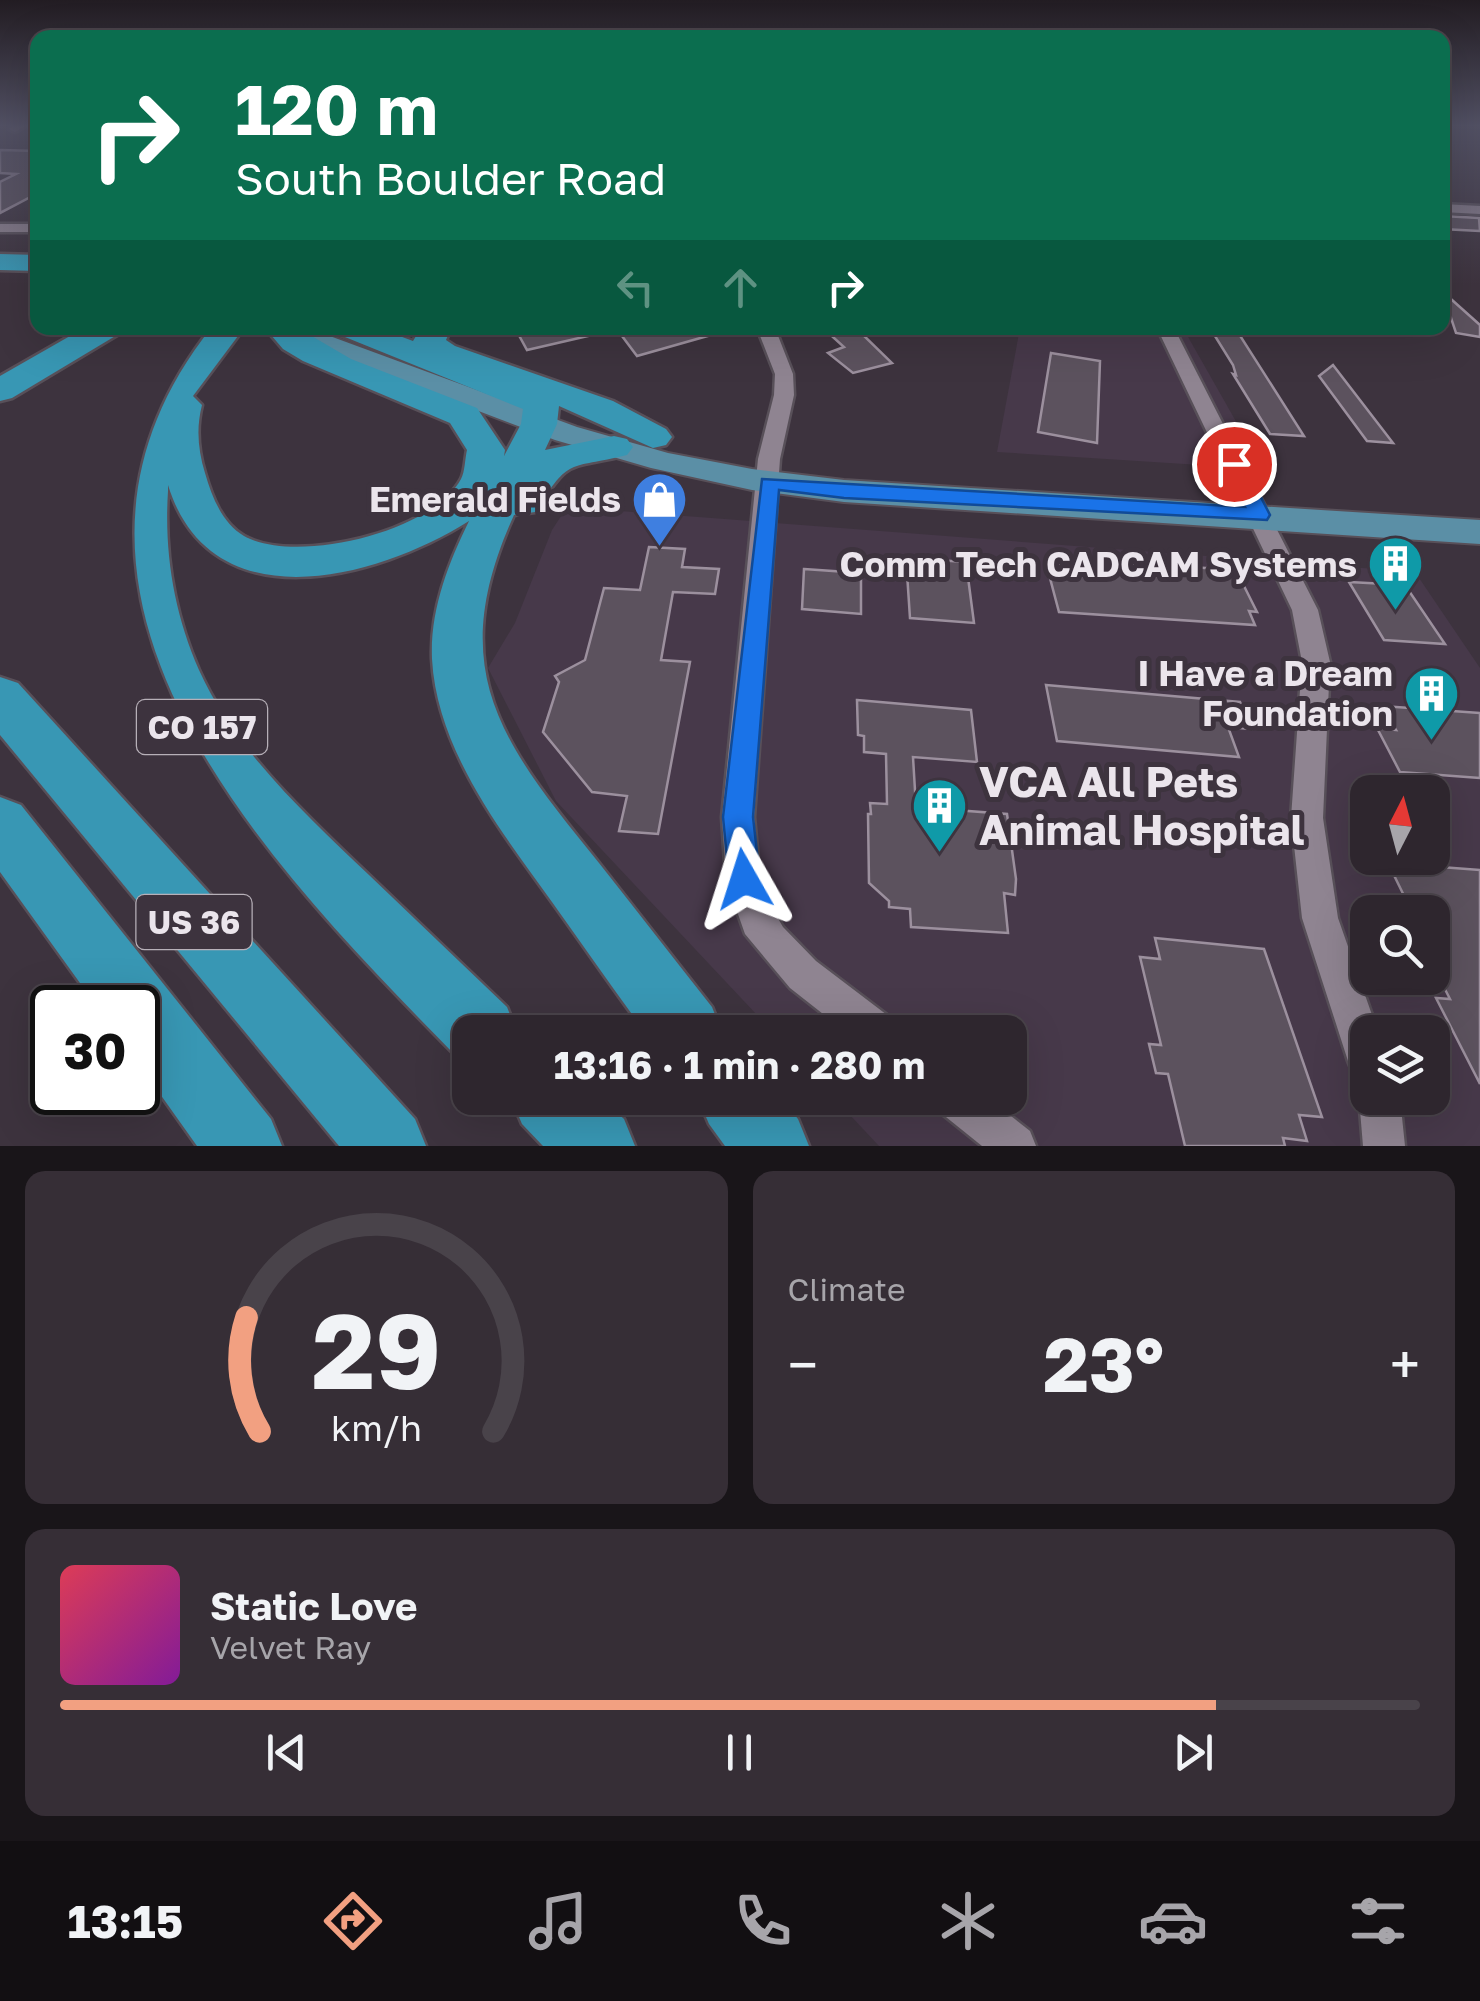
<!DOCTYPE html>
<html lang="en">
<head>
<meta charset="utf-8">
<style>
  body { margin:0; font-family:"Golos Text",sans-serif; background:#362e36; color:#f1f3f6; height:100vh; display:flex; flex-direction:column; font-size:38px; white-space:nowrap }
  * { box-sizing:border-box; margin:0 }
  p { font-size:32px; color:#a7a5aa }
  .icon { flex:none; width:55px; height:55px; fill:none; stroke:currentColor; stroke-width:2; stroke-linecap:round; stroke-linejoin:round }
  .map { position:relative; height:1146px; overflow:hidden }
  .panel { display:flex; flex-direction:column; gap:25px; padding:25px; background:#191519; flex:1 }
  .panel>* { flex:none }
  .hud { position:absolute; left:30px; top:30px; width:1420px; height:305px; border-radius:20px; box-shadow:0 10px 40px #0002,0 0 0 2px #49434a; background:#0b6e4f; color:#fff; overflow:hidden }
  .needle { width:65px; rotate:6deg }
  .controls { position:absolute; left:1350px; top:775px; display:grid; gap:20px }
  .controls a { display:grid; place-items:center; width:100px; height:100px; border-radius:20px; background:#2e262e; box-shadow:0 10px 40px #0002,0 0 0 2px #49434a; font-size:50px }
  .speed { position:absolute; left:30px; top:985px; display:flex; gap:20px; font-size:50px; font-weight:700; text-align:center }
  .speed>* { display:grid; place-content:center; width:130px; height:130px; border-radius:50%; background:#2e262e; box-shadow:0 10px 40px #0002,0 0 0 2px #49434a; line-height:1 }
  .speed .limit { border:5px solid #111; border-radius:15px; background:#fff; color:#111 }
  .pin { position:absolute; display:grid; place-items:center; width:85px; height:85px; color:#fff; margin:-42px; border:5px solid #fff; border-radius:50%; box-shadow:0 2px 10px #0007 }
  .me { position:absolute; width:110px; margin:-55px; rotate:354deg; stroke-linejoin:round; filter:drop-shadow(0 0 8px #0008) }
  .turn { display:flex; align-items:center; gap:35px; height:210px; padding:0 40px; font-size:45px }
  .turn .icon { width:130px; height:130px; stroke-width:2.5 }
  .turn b { display:block; font-size:70px; line-height:85px }
  .lanes { display:flex; align-items:center; height:95px; padding:0 40px; background:#0003; justify-content:center; gap:50px; direction:ltr }
  .lanes .off { opacity:.35 }
  .big { font-size:75px; font-weight:700; line-height:1.1 }
  .panel .tile { flex:1; display:flex; flex-direction:column; justify-content:center; gap:15px; min-width:0; padding:0 35px; border-radius:20px; background:#362e36 }
  .panel .dial { align-items:center; gap:0 }
  .dial svg { height:260px; overflow:visible; fill:none; stroke:#49434a; stroke-width:7; stroke-linecap:round; text-anchor:middle }
  .dial text { fill:#f1f3f6; stroke:none }
  .song { display:flex; align-items:center; gap:30px }
  .cover { width:120px; height:120px; border-radius:15px; background:linear-gradient(135deg,hsl(350 70% 55%),hsl(290 70% 35%)) }
  .played { height:10px; border-radius:5px; background:linear-gradient(90deg,#f2a081 85%,#49434a 85%) }
  .keys { display:flex; justify-content:space-around; direction:ltr }
  .heat { display:flex; justify-content:space-between; align-items:center; font-size:55px; direction:ltr }
  .panel .tiles { flex:1; display:grid; gap:25px; grid-template-columns:1fr 1fr }
  .tile:last-child { grid-column:span 2 }
  .trip { position:absolute; left:452px; top:1015px; width:575px; height:100px; border-radius:20px; background:#2e262e; box-shadow:0 10px 40px #0002,0 0 0 2px #49434a; font-weight:700; line-height:100px; text-align:center }
  .tabs { display:flex; height:160px; justify-content:space-around; align-items:center; background:#120f12; color:#a7a5aa }
  .tabs .icon { width:70px; height:70px }
  .tabs .active { color:#f2a081 }
  .tabs b { font-size:45px; color:#f1f3f6 }
  .map>svg:first-child { display:block }
  .built { fill:#47394a; fill-rule:evenodd }
  .building { fill:#5c525e; stroke:#9c909e; stroke-width:2.5 }
  .lines { fill:none; stroke-linecap:round; stroke-linejoin:round }
  .street-casing { stroke:#585059; stroke-width:5 }
  .primary-casing { stroke:#585059; stroke-width:4 }
  .highway-casing { stroke:#585059; stroke-width:5 }
  .street { fill:#8f8491; fill-rule:evenodd }
  .primary { fill:#5b8fa6; fill-rule:evenodd }
  .highway { fill:#3897b4; fill-rule:evenodd }
  .route { fill:#1a73e8; stroke:#114b97; stroke-width:2.5 }
  .labels { text-anchor:middle; dominant-baseline:central; stroke-width:10; stroke-linejoin:round; paint-order:stroke }
  .shield { fill:#3d333e; stroke:#b7b0b8; stroke-width:2.5 }
  .shield-label { font-size:32px; font-weight:bold; fill:#ebe5ec }
  .poi-label { font-size:35px; font-weight:bold; fill:#ebe5ec; stroke:#3d333e; text-anchor:end }
  .near-poi-label { font-size:42px; font-weight:bold; fill:#ebe5ec; stroke:#3d333e; text-anchor:start }
</style>
</head>
<body>
<div class="map">
<svg width="1480" height="1146" viewBox="0 0 1480 1146">
  <rect width="100%" height="100%" fill="#3d333e"/>
  <g class="built">
    <polygon points="1020,328 1183,328 1263,469 997,452"/>
    <path d="M567,507l848,65 65,96v478h-601l-45,-48h176v-66h-237l-217,-231 -68,-133 27,-45 37,-93zM1368,792h64v66h-64zM1368,912h64v66h-64zM1368,1032h64v66h-64z"/>
  </g>
  <g class="building">
    <polygon points="0,150 38,151 38,193 0,213 0,182 16,174 0,173"/>
    <polygon points="1442,216 1479,218 1480,231 1442,229"/>
    <polygon points="1442,291 1480,325 1480,337 1456,333"/>
    <polygon points="515,328 588,328 588,336 527,350"/>
    <polygon points="616,328 710,328 711,335 637,356"/>
    <polygon points="823,328 856,328 892,363 853,373 828,353 844,347"/>
    <polygon points="1210,328 1234,328 1239,334 1304,436 1270,434 1233,374 1236,375 1233,365"/>
    <polygon points="1051,353 1100,361 1097,443 1038,432"/>
    <polygon points="1333,365 1393,443 1367,441 1319,376"/>
    <polygon points="649,547 685,549 682,567 719,569 715,594 673,592 661,660 690,662 658,834 619,831 627,796 592,792 543,732 559,682 555,676 585,660 604,588 640,590"/>
    <polygon points="906,558 966,562 974,623 910,618"/>
    <polygon points="1063,559 1221,569 1223,574 1241,580 1257,612 1249,611 1255,625 1059,612 1046,563 1065,564"/>
    <polygon points="804,569 861,573 861,614 802,609"/>
    <polygon points="1349,582 1405,585 1445,644 1384,640"/>
    <polygon points="1046,685 1240,702 1251,729 1228,727 1239,757 1057,741"/>
    <polygon points="857,700 971,710 977,762 913,757 916,807 1007,814 1016,879 1015,895 1004,893 1008,933 911,927 910,909 889,907 889,901 869,883 868,814 871,814 870,803 887,804 886,754 864,752 864,736 858,735"/>
    <polygon points="1382,706 1480,713 1480,778 1400,772 1377,728 1396,730"/>
    <polygon points="1388,863 1480,870 1480,1084 1436,998 1450,999 1432,964 1432,912 1412,912"/>
    <polygon points="1155,938 1264,949 1322,1117 1299,1115 1307,1141 1283,1138 1285,1146 1185,1146 1168,1074 1156,1073 1149,1044 1161,1045 1140,957 1160,959"/>
  </g>
  <g class="lines">
    <defs>
      <g id="street">
        <polygon points="14,125 27,125 15,132 9,129"/>
        <polygon points="1442,204 1480,206 1480,214 1442,212"/>
        <rect x="0" y="224" width="38" height="8"/>
        <polygon points="757,328 775,328 793,374 794,395 780,459 754,817 759,870 766,898 783,927 816,961 891,1018 896,1032 846,1032 790,988 745,934 726,880 722,817 758,459 774,395 775,374"/>
        <polygon points="1157,328 1174,328 1318,610 1330,662 1323,818 1338,918 1378,1032 1368,1032 1368,1081 1354,1075 1348,1061 1302,918 1291,818 1302,662 1292,610"/>
        <polygon points="1365,1083 1368,1098 1400,1098 1405,1146 1363,1146 1359,1098"/>
        <polygon points="935,1098 988,1098 1030,1131 1036,1146 982,1146 941,1113"/>
      </g>
      <polygon id="primary" points="272,328 308,328 577,427 668,453 752,469 844,480 1480,520 1480,544 844,502 752,490 651,468 555,440 276,334"/>
      <g id="highway">
        <polygon points="0,254 38,255 38,271 0,270"/>
        <polygon points="84,328 122,328 117,335 12,398 0,401 0,376"/>
        <path d="M211,328h33l-51,68 9,9c-6,23 -4,45 3,68 7,24 17,50 39,63 51,29 189,-4 217,-57 4,-7 4,-21 6,-29l-17,-27 -147,-62 -20,-12 -18,-21h33l53,31 126,49 28,42 -1,6 17,-32 2,-15 -183,-74 -4,-7h42l35,13 8,-13h30l-5,12 9,6 158,55 53,28 6,8 -6,8 -13,3 -94,-42 -2,18 -12,26 69,-14 13,3 6,8 -6,8c-61,15 -56,1 -92,57l-21,3c-71,156 -12,228 85,348 38,48 75,96 113,144l10,25h-77c-32,-43 -62,-87 -93,-130 -51,-71 -115,-152 -120,-243 -2,-49 16,-95 37,-138 -92,58 -258,103 -301,-36v6c-4,62 6,122 31,179 36,80 107,145 170,205 46,44 92,88 138,132l10,25h-47v30l-13,-5c-184,-188 -457,-462 -246,-729z"/>
        <polygon points="0,677 18,683 415,1119 426,1146 339,1146 0,735"/>
        <polygon points="0,797 21,805 271,1119 282,1146 197,1146 138,1063 138,1008 98,1008 0,872"/>
        <polygon points="511,1098 601,1098 624,1119 635,1146 543,1146 522,1124"/>
        <polygon points="698,1098 781,1098 798,1119 809,1146 725,1146 709,1124"/>
      </g>
    </defs>
    <use href="#street" class="street-casing"/>
    <use href="#primary" class="primary-casing"/>
    <use href="#highway" class="highway-casing"/>
    <use href="#street" class="street"/>
    <use href="#primary" class="primary"/>
    <use href="#highway" class="highway"/>
  </g>
  <linearGradient id="sky" x2="0" y2="1"><stop stop-color="#221c22"/><stop offset="0.44" stop-color="#515063"/><stop offset="1" stop-color="#515063" stop-opacity="0"/></linearGradient>
  <rect width="1480" height="285" fill="url(#sky)"/>
  <polygon class="route" points="1234,459 1244,464 1270,515 1267,520 844,498 779,490 753,817 760,879 755,889 744,894 733,889 729,879 723,817 762,479 1245,507 1224,464"/>
  <defs>
    <symbol id="shop-pin" viewBox="-11 -11 22 30"><path d="M0 17L-7.5 6A9.5 9.5 0 1 1 7.5 6Z" fill="#3f7fe0" stroke="#3d333e"/><path d="M-5-2.5h2.3a2.7 3.5 0 0 1 5.4 0H5L5.5 6h-11ZM-1.5-2.5h3a1.5 2.3 0 0 0-3 0Z" fill="#fff"/></symbol>
    <symbol id="building-pin" viewBox="-11 -11 22 30"><path d="M0 17L-7.5 6A9.5 9.5 0 1 1 7.5 6Z" fill="#0f9aa8" stroke="#3d333e"/><path d="M-4-6H4V6H1V3H-1V6H-4ZM-2.5-4.3h1.7v1.8h-1.7ZM.8-4.3h1.7v1.8H.8ZM-2.5-1h1.7V.8h-1.7ZM.8-1h1.7V.8H.8Z" fill="#fff"/></symbol>
  </defs>
  <g fill-rule="evenodd">
    <use href="#shop-pin" x="628" y="468" width="63" height="86"/>
    <use href="#building-pin" x="1364" y="532" width="63" height="86"/>
    <use href="#building-pin" x="1400" y="662" width="63" height="86"/>
    <use href="#building-pin" x="908" y="774" width="63" height="86"/>
  </g>
  <g class="labels">
    <g class="shield">
      <rect x="137" y="700" width="130" height="54" rx="8"/>
      <rect x="136.5" y="895" width="115" height="54" rx="8"/>
    </g>
    <g class="shield-label">
      <text x="202" y="727">CO 157</text>
      <text x="194" y="922">US 36</text>
    </g>
    <g class="poi-label">
      <text x="621" y="499">Emerald Fields</text>
      <text x="1357" y="564">Comm Tech CADCAM Systems</text>
      <text x="1393" y="673">I Have a Dream<tspan x="1393" dy="40">Foundation</tspan></text>
    </g>
    <g class="near-poi-label">
      <text x="979" y="781">VCA All Pets<tspan x="979" dy="48">Animal Hospital</tspan></text>
    </g>
  </g>
</svg>
<div class="controls">
<a><svg class="needle" viewBox="-14 -14 28 28"><path d="M0-13l5 13h-10z" fill="#e53935"/><path d="M0 13l5-13h-10z" fill="#a7a5aa"/></svg></a>
<a><svg class="icon" aria-label="search" viewBox="0 0 24 24"><circle cx="10" cy="10" r="6"/><path d="M15 15l6 6"/></svg></a>
<a><svg class="icon" aria-label="layers" viewBox="0 0 24 24"><path d="M12 4l9 5-9 5-9-5zM3 14l9 5 9-5"/></svg></a>
</div>
<div class="speed"><div class="limit">30</div></div>
<div class="pin" style="left:1234px;top:464px;background:#d93025"><svg class="icon" aria-label="arrive" viewBox="0 0 24 24"><path d="M6 21V4h12l-3 4 3 4H6"/></svg></div>
<svg class="me" style="left:744px;top:879px" viewBox="-20 -20 40 40"><path d="M0-17L14 15 0 8-14 15z" fill="#1a73e8" stroke="#fff" stroke-width="4"/></svg>
<div class="trip">13:16 · 1 min · 280 m</div>
<div class="hud">
<div class="turn"><svg class="icon" aria-label="right" viewBox="0 0 24 24"><path d="M7 20v-9h11M14 6l5 5-5 5"/></svg><div><b>120 m</b>South Boulder Road</div></div>
<div class="lanes"><svg class="icon off" aria-label="left" viewBox="0 0 24 24"><path d="M17 20v-9H6M10 6l-5 5 5 5"/></svg><svg class="icon off" aria-label="ahead" viewBox="0 0 24 24"><path d="M12 20V5M6 11l6-6 6 6"/></svg><svg class="icon" aria-label="right" viewBox="0 0 24 24"><path d="M7 20v-9h11M14 6l5 5-5 5"/></svg></div>
</div>
</div>
<section class="panel">
<div class="tiles">
<div class="tile dial"><svg viewBox="0 0 100 80">
<path d="M14 69A42 42 0 1 1 86 69"/>
<path d="M14 69A42 42 0 0 1 10 34" stroke="#f2a081"/>
<text x="50" y="56" font-size="32" font-weight="700">29</text>
<text x="50" y="72" font-size="11">km/h</text>
</svg></div>
<div class="tile"><p>Climate</p>
<div class="heat"><a>−</a><b class="big">23°</b><a>+</a></div>
</div>
<div class="tile">
<div class="song"><i class="cover"></i><div><b>Static Love</b><p>Velvet Ray</p></div></div>
<div class="played"></div>
<div class="keys"><svg class="icon" aria-label="previous" viewBox="0 0 24 24"><path d="M18 5L8 12l10 7zM5 5v14"/></svg><svg class="icon" aria-label="pause" viewBox="0 0 24 24"><path d="M8 5v14M16 5v14"/></svg><svg class="icon" aria-label="next" viewBox="0 0 24 24"><path d="M6 5l10 7-10 7zM19 5v14"/></svg></div>
</div>
</div>
</section>
<nav class="tabs">
<b>13:15</b>
<svg class="icon active" aria-label="directions" viewBox="0 0 24 24"><path d="M12 3l9 9-9 9-9-9zM9 14v-3h6M13 9l2 2-2 2"/></svg>
<svg class="icon" aria-label="music" viewBox="0 0 24 24"><path d="M9 18V5l10-2v13"/><circle cx="6" cy="18" r="3"/><circle cx="16" cy="16" r="3"/></svg>
<svg class="icon" aria-label="phone" viewBox="0 0 24 24"><path d="M5 4h4l2 5-3 2q2 4 5 5l2-3 5 2v4C11 20 4 13 5 4z"/></svg>
<svg class="icon" aria-label="climate" viewBox="0 0 24 24"><path d="M12 3v18M4 7l16 10M4 17L20 7"/></svg>
<svg class="icon" aria-label="car" viewBox="0 0 24 24"><path d="M5 17H2v-5l4-1 3-4h7l3 4 3 1v5h-3M9 17h6M6 11h13"/><circle cx="7" cy="17" r="2"/><circle cx="17" cy="17" r="2"/></svg>
<svg class="icon" aria-label="filters" viewBox="0 0 24 24"><path d="M4 7h16M4 17h16"/><circle cx="9" cy="7" r="2"/><circle cx="15" cy="17" r="2"/></svg>
</nav>
</body>
</html>
